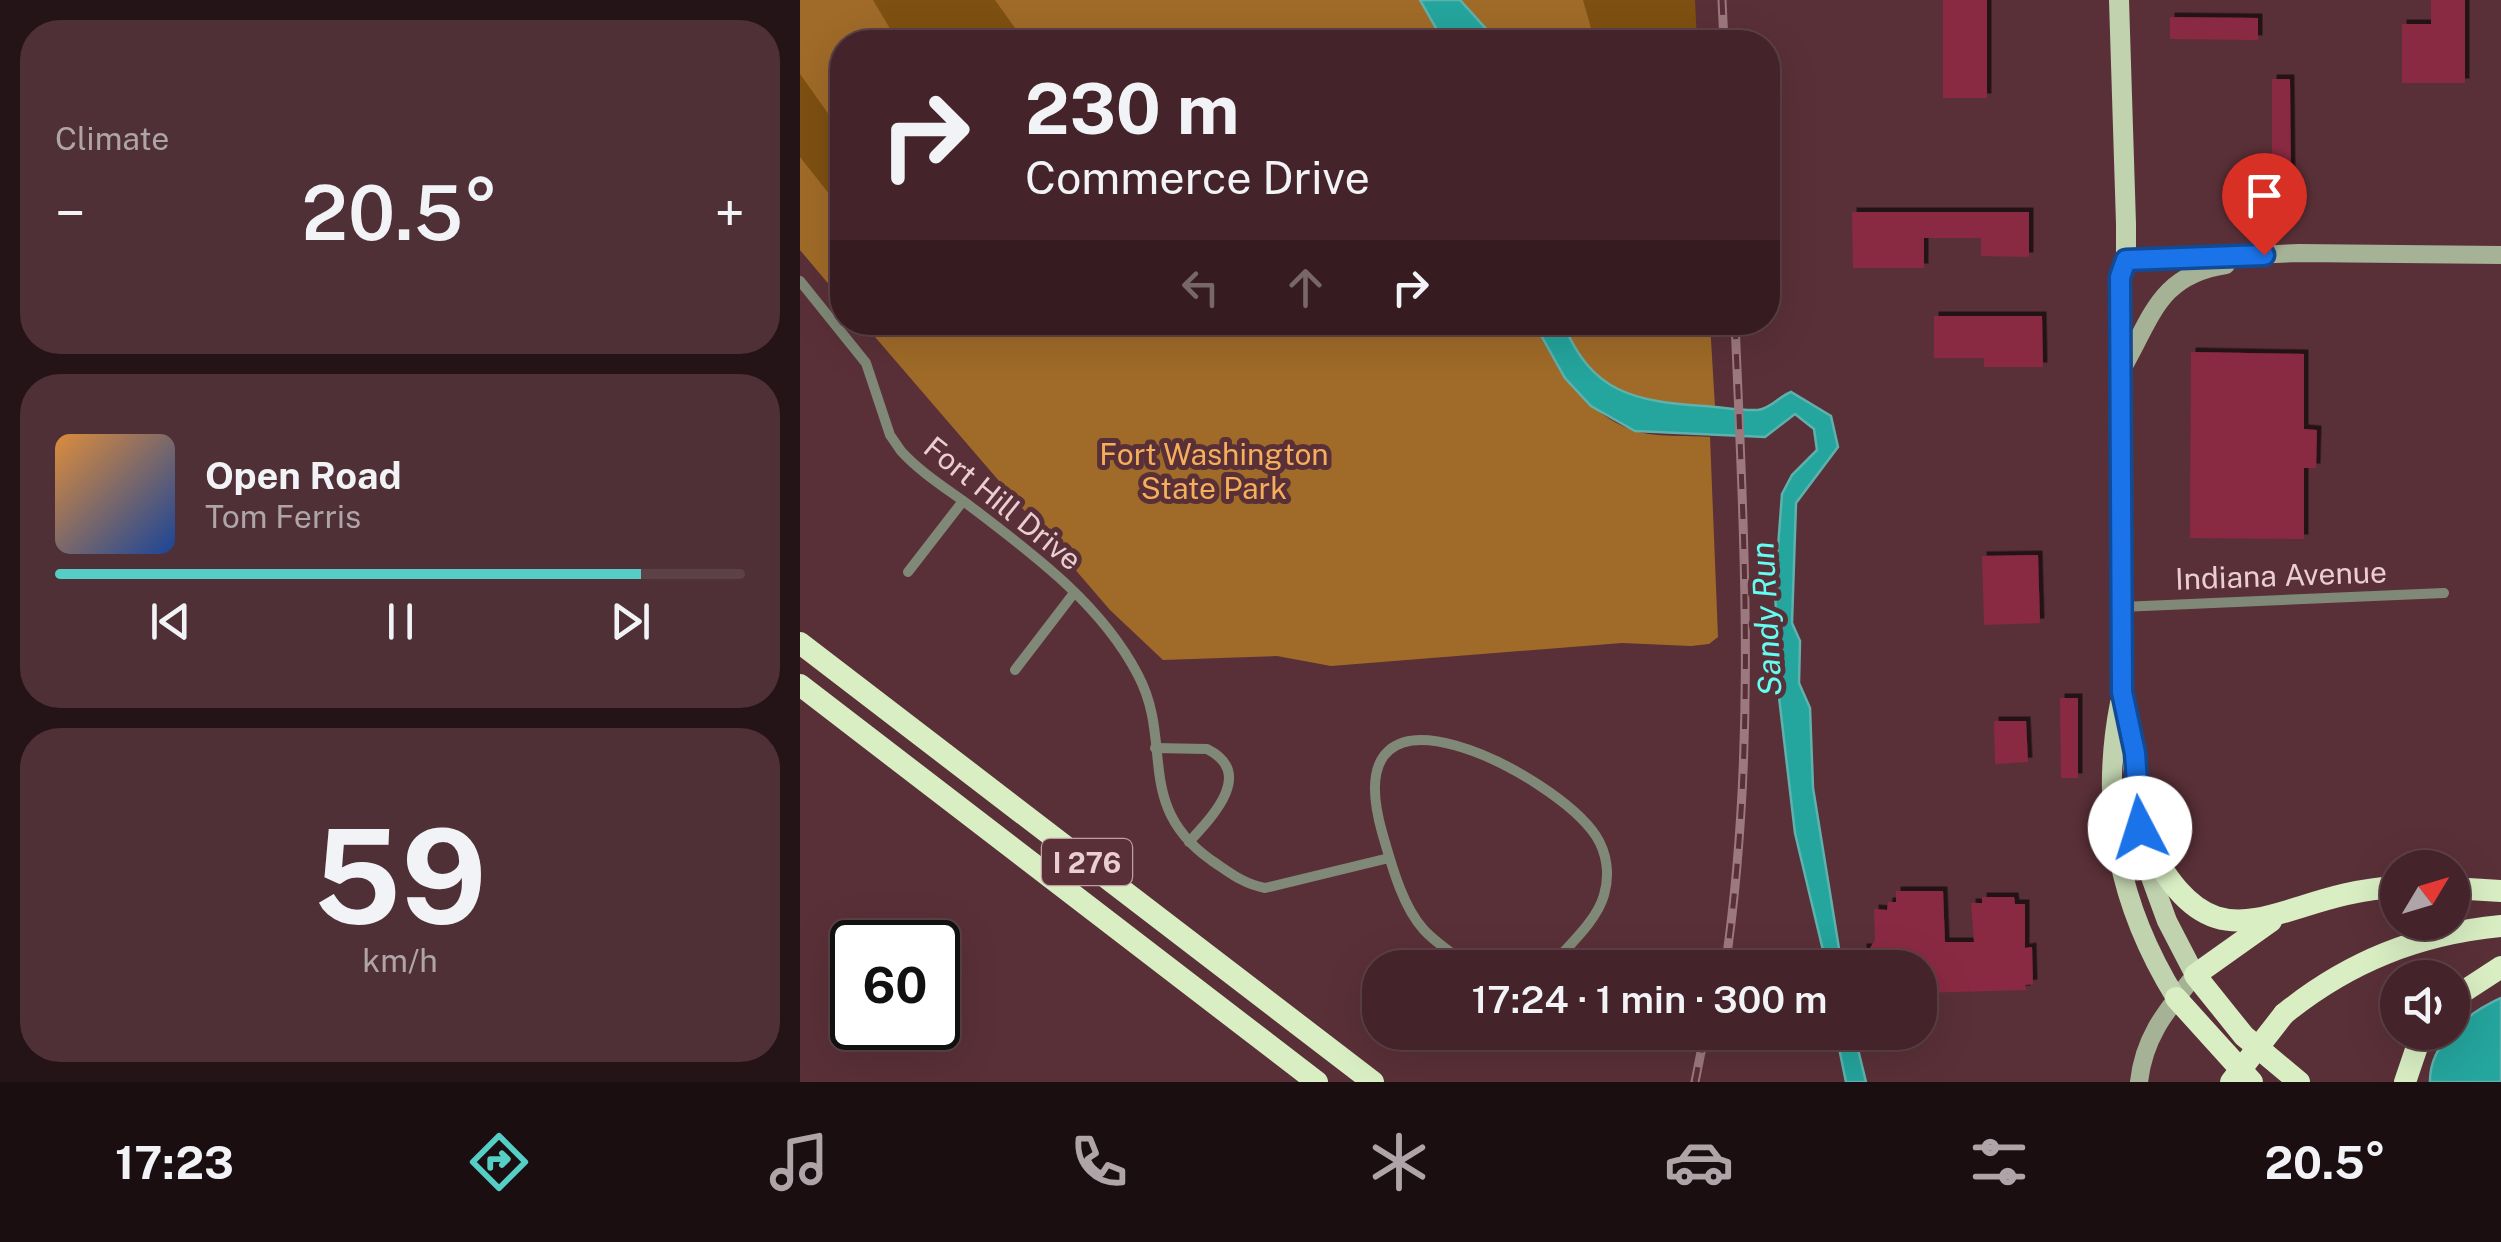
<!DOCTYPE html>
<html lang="en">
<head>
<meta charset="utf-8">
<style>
  body { margin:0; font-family:"Public Sans",sans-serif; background:#4e3036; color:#f1f3f6; height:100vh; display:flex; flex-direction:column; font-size:38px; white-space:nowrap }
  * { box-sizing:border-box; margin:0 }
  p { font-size:32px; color:#afa4a8 }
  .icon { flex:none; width:55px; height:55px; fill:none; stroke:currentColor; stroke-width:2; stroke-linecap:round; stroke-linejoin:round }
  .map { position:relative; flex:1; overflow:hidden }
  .panel { display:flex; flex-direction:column; gap:20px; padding:20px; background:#251417; width:800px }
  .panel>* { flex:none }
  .top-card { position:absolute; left:30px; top:30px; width:950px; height:305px; border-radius:40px; box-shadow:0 10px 40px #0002,0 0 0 2px #5c4147; background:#44242a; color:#f1f3f6; overflow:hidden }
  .needle { width:65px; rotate:52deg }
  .fabs { position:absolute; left:1580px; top:850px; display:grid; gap:20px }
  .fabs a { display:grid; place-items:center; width:90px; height:90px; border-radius:50%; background:#44242a; box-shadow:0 10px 40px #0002,0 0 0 2px #5c4147; font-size:50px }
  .speed { position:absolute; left:30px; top:920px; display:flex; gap:20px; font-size:50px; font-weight:700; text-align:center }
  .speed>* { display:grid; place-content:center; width:130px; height:130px; border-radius:50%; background:#44242a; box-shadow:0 10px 40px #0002,0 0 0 2px #5c4147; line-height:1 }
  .speed .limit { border:5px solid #111; border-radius:15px; background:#fff; color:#111 }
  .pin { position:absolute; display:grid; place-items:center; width:85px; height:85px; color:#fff; margin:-102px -42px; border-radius:50% 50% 50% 0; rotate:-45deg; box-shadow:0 0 10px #0007 }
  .pin .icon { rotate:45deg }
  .me { position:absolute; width:110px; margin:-55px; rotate:355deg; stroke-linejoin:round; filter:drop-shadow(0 0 8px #0008) }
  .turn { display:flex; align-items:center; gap:35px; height:210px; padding:0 30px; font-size:45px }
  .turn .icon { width:130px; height:130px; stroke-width:2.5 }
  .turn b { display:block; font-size:70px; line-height:85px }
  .lanes { display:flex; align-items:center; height:95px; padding:0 30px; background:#0003; justify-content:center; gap:50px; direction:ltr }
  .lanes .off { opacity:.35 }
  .big { font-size:75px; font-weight:600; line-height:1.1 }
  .panel .widget { flex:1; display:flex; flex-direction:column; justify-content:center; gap:15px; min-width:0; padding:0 35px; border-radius:40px; background:#4e3036 }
  .panel .dial { align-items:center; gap:0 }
  .dial b { font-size:130px; line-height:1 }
  .song { display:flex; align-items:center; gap:30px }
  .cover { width:120px; height:120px; border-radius:15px; background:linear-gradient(135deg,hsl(30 70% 55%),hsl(220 70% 35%)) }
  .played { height:10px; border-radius:5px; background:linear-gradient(90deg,#55cec5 85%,#5c4147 85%) }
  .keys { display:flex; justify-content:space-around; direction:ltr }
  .heat { display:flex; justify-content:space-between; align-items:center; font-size:55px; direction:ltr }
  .trip { position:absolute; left:562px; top:950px; width:575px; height:100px; border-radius:40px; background:#44242a; box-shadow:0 10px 40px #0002,0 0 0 2px #5c4147; font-weight:600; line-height:100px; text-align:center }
  .menu { display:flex; height:160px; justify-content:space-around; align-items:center; background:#1b0e11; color:#afa4a8 }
  .menu .icon { width:70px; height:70px }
  .menu .selected { color:#55cec5 }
  .menu b { font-size:45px; color:#f1f3f6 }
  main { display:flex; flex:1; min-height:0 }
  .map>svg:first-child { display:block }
  .green { fill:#7e5011 }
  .forest { fill:#a06b28 }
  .water { fill:#24a59d; stroke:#5fb1ad; stroke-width:2.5 }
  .building { fill:#8a2943; filter:url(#shadow) }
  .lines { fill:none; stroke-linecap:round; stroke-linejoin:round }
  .street { stroke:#808977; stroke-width:10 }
  .secondary { stroke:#a5b296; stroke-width:18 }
  .primary { stroke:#c0d2ae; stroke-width:20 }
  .highway { stroke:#d9eec3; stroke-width:22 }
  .rail-casing { stroke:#9c797f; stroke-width:9 }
  .rail { stroke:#5a3038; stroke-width:5; stroke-dasharray:15; stroke-linecap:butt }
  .highway-bridge { stroke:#d9eec3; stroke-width:22 }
  .route-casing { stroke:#114b97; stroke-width:25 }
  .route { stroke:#1a73e8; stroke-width:18 }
  .labels { text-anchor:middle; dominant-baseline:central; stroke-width:10; stroke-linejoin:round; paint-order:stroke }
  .shield { fill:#5a3038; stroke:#bf9fa4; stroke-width:2.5 }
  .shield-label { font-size:28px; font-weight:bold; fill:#eaced2 }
  .park-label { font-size:30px; fill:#f5ae5a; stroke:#5a3038 }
  .street-label { font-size:30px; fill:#eaced2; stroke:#5a3038 }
  .water-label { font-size:32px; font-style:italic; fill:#64fdf2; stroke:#5a3038 }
</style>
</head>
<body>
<main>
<section class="panel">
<div class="widget"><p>Climate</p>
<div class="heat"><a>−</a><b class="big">20.5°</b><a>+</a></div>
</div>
<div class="widget">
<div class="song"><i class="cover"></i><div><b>Open Road</b><p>Tom Ferris</p></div></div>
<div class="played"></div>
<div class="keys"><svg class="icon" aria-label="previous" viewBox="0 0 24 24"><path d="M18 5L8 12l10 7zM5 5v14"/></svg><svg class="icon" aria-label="pause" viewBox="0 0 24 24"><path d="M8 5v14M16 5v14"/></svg><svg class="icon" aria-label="next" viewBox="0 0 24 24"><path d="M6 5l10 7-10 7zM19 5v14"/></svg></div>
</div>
<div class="widget dial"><b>59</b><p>km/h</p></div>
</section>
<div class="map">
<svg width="1701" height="1082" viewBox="0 0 1701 1082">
  <defs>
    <filter id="shadow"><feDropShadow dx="4.5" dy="-4.5" stdDeviation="0" flood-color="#0009"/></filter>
  </defs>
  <rect width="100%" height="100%" fill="#5a3038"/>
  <polygon class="green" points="0,0 895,0 897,42 42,42 42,298 0,250"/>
  <g class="forest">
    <polygon points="0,0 73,0 98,42 42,42 42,133 0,74"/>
    <polygon points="195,0 620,0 644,42 225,42"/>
    <polygon points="660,0 783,0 795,42 698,42"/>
    <polygon points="0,157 42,210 42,300 0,250"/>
    <path d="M63,323h671c19,42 53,91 98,107 23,8 54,5 78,7l8,200 -9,7 -18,2 -69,-3 -291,23 -54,-10 -114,4 -53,-50z"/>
    <path d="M763,323h147l5,84c-73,-7 -120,-6 -152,-84z"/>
  </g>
  <g class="water">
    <polygon points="620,0 660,0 698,42 644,42"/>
    <path d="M734,323h29c29,71 72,78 141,83 18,1 37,5 54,4 14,-2 20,-13 33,-18l40,24 7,31 -42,56 -4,120 8,18 -1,42 11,25 3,80 29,179h-15l-32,-134 -16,-136 -4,-109 7,-94 10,-19 25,-25 -3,-21 -19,-15 -30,23 -130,-6 -44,-25 -26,-28z"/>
    <path d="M1701,998v84h-71c-1,-39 38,-69 71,-84z"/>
    <polygon points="1036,1033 1054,1033 1066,1082 1046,1082"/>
  </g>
  <g class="building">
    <rect x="1143" y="0" width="44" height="98"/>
    <polygon points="1631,0 1665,0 1665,83 1602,83 1602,24 1631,24"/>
    <polygon points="1370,17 1458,18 1458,40 1370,39"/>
    <polygon points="1472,79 1490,79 1491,184 1472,184"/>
    <polygon points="1052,212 1229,212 1229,257 1181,256 1181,238 1124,238 1124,268 1053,268"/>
    <polygon points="1134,316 1242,316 1243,367 1184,367 1184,358 1134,358"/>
    <polygon points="1391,352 1504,354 1504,429 1517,430 1516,468 1504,468 1504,539 1390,538"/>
    <polygon points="1238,555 1240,623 1184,625 1182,556"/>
    <polygon points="1260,698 1278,698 1278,778 1261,778"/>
    <polygon points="1194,721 1226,721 1228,762 1195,764"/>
    <polygon points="1096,891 1143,891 1145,942 1174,942 1171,903 1182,903 1182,897 1214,897 1215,904 1225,904 1225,948 1232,947 1233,984 1225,985 1226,990 1120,993 1120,968 1063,968 1062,948 1070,948 1075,940 1074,909 1087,910 1088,902 1096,902"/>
  </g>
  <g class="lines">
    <g class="street">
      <path d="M0,281l66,82 24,72 11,16c18,20 43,36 65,52 63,48 135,100 172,172 36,68 -4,130 73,185 18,12 32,24 54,28l124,-30"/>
      <polyline points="108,572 163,501"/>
      <polyline points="1321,607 1644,593"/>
      <polyline points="215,670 274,593"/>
      <path d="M355,748l52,1c48,24 6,67 -18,93"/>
      <path d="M672,968c-16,-12 -35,-24 -48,-38 -22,-24 -33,-67 -42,-98 -49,-175 174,-57 214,4 11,17 14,39 8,59 -7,26 -37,52 -55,73"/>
    </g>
    <g class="secondary">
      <polyline points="1326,260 1499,253 1701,255"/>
      <path d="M1321,371c31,-53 37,-96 105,-106"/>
      <path d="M1339,1082c5,-46 28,-72 56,-107"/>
    </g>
    <g class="primary">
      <polyline points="1319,0 1326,224 1326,260 1320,277 1322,691 1348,869 1367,921 1395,975"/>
      <path d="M1320,703c-21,107 -1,203 56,295"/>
    </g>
    <g class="highway">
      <polyline points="0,643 573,1082"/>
      <polyline points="0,685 517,1082"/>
      <path d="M1340,828c76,161 132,64 258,59"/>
      <polyline points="1652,888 1701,891"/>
      <polyline points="1471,921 1395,975 1444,1036 1499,1082"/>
      <polyline points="1376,998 1452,1082"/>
      <polyline points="1652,999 1701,967"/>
      <path d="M1484,1014c64,-52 134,-80 217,-88"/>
      <polyline points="1605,1082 1622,1032"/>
    </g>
    <defs>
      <g id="rail">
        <polyline points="922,0 924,42"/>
        <path d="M925,968c32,-215 19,-430 10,-646"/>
        <polyline points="895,1082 905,1032"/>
      </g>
    </defs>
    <use href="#rail" class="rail-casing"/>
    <use href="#rail" class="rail"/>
    <polyline class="highway-bridge" points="1431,1082 1484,1014"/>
  </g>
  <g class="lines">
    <defs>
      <polyline id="route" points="1340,828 1335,753 1322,692 1320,277 1326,260 1464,255"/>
    </defs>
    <use href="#route" class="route-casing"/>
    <use href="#route" class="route"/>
  </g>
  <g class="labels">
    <rect class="shield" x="242" y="839" width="90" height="46" rx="8"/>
    <g class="shield-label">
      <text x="287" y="862">I 276</text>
    </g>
    <g class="park-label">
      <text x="414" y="454">Fort Washington<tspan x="414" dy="34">State Park</tspan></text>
    </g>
    <g class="street-label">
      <text transform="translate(203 503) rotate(39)">Fort Hill Drive</text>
      <text transform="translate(1481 575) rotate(-2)">Indiana Avenue</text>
    </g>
    <g class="water-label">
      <text transform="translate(966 619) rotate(-93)">Sandy Run</text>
    </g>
  </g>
</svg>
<div class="fabs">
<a><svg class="needle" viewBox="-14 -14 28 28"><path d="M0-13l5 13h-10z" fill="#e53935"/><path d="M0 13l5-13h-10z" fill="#afa4a8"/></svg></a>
<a><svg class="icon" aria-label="sound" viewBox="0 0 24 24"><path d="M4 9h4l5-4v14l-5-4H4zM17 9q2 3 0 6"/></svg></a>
</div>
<div class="speed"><div class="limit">60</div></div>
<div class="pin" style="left:1464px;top:255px;background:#d93025"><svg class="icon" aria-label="arrive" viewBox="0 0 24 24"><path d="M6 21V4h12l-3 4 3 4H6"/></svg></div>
<svg class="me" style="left:1340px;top:828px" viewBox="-20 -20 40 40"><circle r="19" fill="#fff"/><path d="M0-13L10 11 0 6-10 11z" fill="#1a73e8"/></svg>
<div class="trip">17:24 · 1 min · 300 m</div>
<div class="top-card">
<div class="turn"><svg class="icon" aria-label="right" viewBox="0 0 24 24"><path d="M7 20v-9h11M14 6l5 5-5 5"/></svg><div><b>230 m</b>Commerce Drive</div></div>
<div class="lanes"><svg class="icon off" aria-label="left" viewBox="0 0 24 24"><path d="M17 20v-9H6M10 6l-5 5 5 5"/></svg><svg class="icon off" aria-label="ahead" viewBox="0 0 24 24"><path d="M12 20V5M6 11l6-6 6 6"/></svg><svg class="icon" aria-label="right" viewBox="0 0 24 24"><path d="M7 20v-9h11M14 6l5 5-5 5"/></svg></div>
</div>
</div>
</main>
<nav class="menu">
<b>17:23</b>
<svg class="icon selected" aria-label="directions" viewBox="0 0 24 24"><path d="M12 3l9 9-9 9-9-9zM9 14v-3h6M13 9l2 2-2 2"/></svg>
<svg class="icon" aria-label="music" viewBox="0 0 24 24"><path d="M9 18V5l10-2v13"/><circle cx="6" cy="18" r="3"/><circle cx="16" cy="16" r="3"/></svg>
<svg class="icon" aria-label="phone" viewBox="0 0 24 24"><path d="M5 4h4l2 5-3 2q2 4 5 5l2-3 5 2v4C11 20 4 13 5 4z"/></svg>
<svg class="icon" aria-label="climate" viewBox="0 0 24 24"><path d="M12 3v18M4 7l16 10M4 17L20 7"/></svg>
<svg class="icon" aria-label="car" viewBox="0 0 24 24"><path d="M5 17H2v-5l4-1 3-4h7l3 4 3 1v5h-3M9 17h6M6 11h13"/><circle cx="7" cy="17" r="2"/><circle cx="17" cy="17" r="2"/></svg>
<svg class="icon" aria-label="filters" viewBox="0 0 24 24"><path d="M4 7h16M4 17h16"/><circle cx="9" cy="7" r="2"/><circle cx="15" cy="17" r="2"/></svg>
<b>20.5°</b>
</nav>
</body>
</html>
